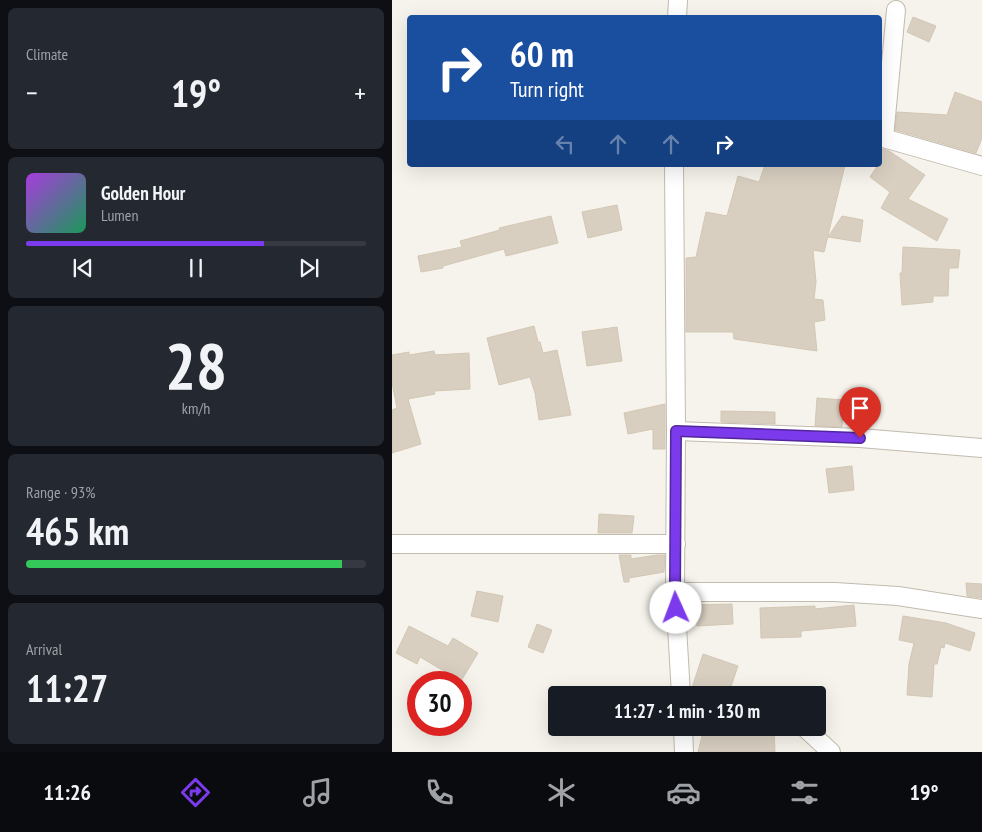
<!DOCTYPE html>
<html lang="en">
<head>
<meta charset="utf-8">
<style>
  body { margin:0; font-family:"PT Sans Narrow",sans-serif; background:#242831; color:#f1f3f6; height:100vh; display:flex; flex-direction:column; font-size:19px; white-space:nowrap }
  * { box-sizing:border-box; margin:0 }
  p { font-size:16px; color:#9ea1a6 }
  .icon { flex:none; width:28px; height:28px; fill:none; stroke:currentColor; stroke-width:2; stroke-linecap:round; stroke-linejoin:round }
  .map { position:relative; flex:1; overflow:hidden }
  .drawer { display:flex; flex-direction:column; gap:8px; padding:8px; background:#0d0f14; width:392px }
  .drawer>* { flex:none }
  .banner { position:absolute; left:15px; top:15px; width:475px; height:152px; border-radius:5px; box-shadow:0 5px 20px #0002; background:#1a4fa0; color:#fff; overflow:hidden }
  .speed { position:absolute; left:15px; top:671px; display:flex; gap:10px; font-size:25px; font-weight:700; text-align:center }
  .speed>* { display:grid; place-content:center; width:65px; height:65px; border-radius:50%; background:#171b24; box-shadow:0 5px 20px #0002; line-height:1 }
  .speed .limit { border:8px solid #d22; background:#fff; color:#111 }
  .pin { position:absolute; display:grid; place-items:center; width:42px; height:42px; color:#fff; margin:-51px -21px; border-radius:50% 50% 50% 0; rotate:-45deg; box-shadow:0 0 5px #0007 }
  .pin .icon { rotate:45deg }
  .me { position:absolute; width:55px; margin:-28px; rotate:358deg; stroke-linejoin:round; filter:drop-shadow(0 0 4px #0008) }
  .turn { display:flex; align-items:center; gap:18px; height:105px; padding:0 20px; font-size:22px }
  .turn .icon { width:65px; height:65px; stroke-width:2.5 }
  .turn b { display:block; font-size:35px; line-height:42px }
  .lanes { display:flex; align-items:center; height:48px; padding:0 20px; background:#0003; justify-content:center; gap:25px; direction:ltr }
  .lanes .off { opacity:.35 }
  .big { font-size:38px; font-weight:600; line-height:1.1 }
  .drawer .widget { flex:1; display:flex; flex-direction:column; justify-content:center; gap:8px; min-width:0; padding:0 18px; border-radius:8px; background:#242831 }
  .drawer .dial { align-items:center; gap:0 }
  .dial b { font-size:65px; line-height:1 }
  .song { display:flex; align-items:center; gap:15px }
  .cover { width:60px; height:60px; border-radius:8px; background:linear-gradient(135deg,hsl(280 70% 55%),hsl(150 70% 35%)) }
  .played { height:5px; border-radius:2px; background:linear-gradient(90deg,#7c3aed 70%,#363941 70%) }
  .keys { display:flex; justify-content:space-around; direction:ltr }
  .heat { display:flex; justify-content:space-between; align-items:center; font-size:28px; direction:ltr }
  .charge { height:8px; border-radius:4px; background:linear-gradient(90deg,#34c759 93%,#363941 0) }
  .trip { position:absolute; left:156px; top:686px; width:278px; height:50px; border-radius:5px; background:#171b24; box-shadow:0 5px 20px #0002; font-weight:600; line-height:50px; text-align:center }
  .tabs { display:flex; height:80px; justify-content:space-around; align-items:center; background:#090b0e; color:#9ea1a6 }
  .tabs .icon { width:35px; height:35px }
  .tabs .selected { color:#7c3aed }
  .tabs b { font-size:22px; color:#f1f3f6 }
  main { display:flex; flex:1; min-height:0 }
  .map>svg:first-child { display:block }
  .building { fill:#d8cfc1; stroke:#d3c7b4 }
  .lines { fill:none; stroke-linecap:round; stroke-linejoin:round }
  .street-casing { stroke:#c2bbae; stroke-width:20 }
  .street { stroke:#fff; stroke-width:18 }
  .route-casing { stroke:#51269a; stroke-width:12 }
  .route { stroke:#7c3aed; stroke-width:9 }
</style>
</head>
<body>
<main>
<section class="drawer">
<div class="widget"><p>Climate</p>
<div class="heat"><a>−</a><b class="big">19°</b><a>+</a></div>
</div>
<div class="widget">
<div class="song"><i class="cover"></i><div><b>Golden Hour</b><p>Lumen</p></div></div>
<div class="played"></div>
<div class="keys"><svg class="icon" aria-label="previous" viewBox="0 0 24 24"><path d="M18 5L8 12l10 7zM5 5v14"/></svg><svg class="icon" aria-label="pause" viewBox="0 0 24 24"><path d="M8 5v14M16 5v14"/></svg><svg class="icon" aria-label="next" viewBox="0 0 24 24"><path d="M6 5l10 7-10 7zM19 5v14"/></svg></div>
</div>
<div class="widget dial"><b>28</b><p>km/h</p></div>
<div class="widget"><p>Range · 93%</p><b class="big">465 km</b><div class="charge"></div></div>
<div class="widget"><p>Arrival</p><b class="big">11:27</b></div>
</section>
<div class="map">
<svg width="590" height="752" viewBox="0 0 590 752">
  <rect width="100%" height="100%" fill="#f6f3ec"/>
  <g class="building">
    <polygon points="521,17 544,26 537,42 515,32"/>
    <polygon points="563,92 590,102 590,138 584,153 503,130 505,112 555,115"/>
    <polygon points="488,148 497,151 533,175 516,199 556,219 545,241 489,208 498,192 478,177 486,165 488,165"/>
    <polygon points="373,165 453,165 432,252 421,250 424,282 422,299 431,300 433,320 422,322 425,351 342,339 341,332 294,332 294,258 304,257 314,212 335,216 346,176 367,182"/>
    <polygon points="225,205 230,230 196,238 190,212"/>
    <polygon points="159,216 166,243 114,256 112,249 51,266 51,268 29,272 26,256 70,247 68,241 108,230 107,228"/>
    <polygon points="450,216 471,220 468,242 436,237"/>
    <polygon points="511,247 568,250 566,268 557,268 556,296 541,296 541,302 510,305 508,273 510,273"/>
    <polygon points="142,326 146,342 148,342 151,353 165,350 179,415 147,420 143,393 138,377 107,385 95,338"/>
    <polygon points="225,327 230,361 195,366 190,332"/>
    <polygon points="42,351 43,355 77,353 78,389 42,391 43,394 16,399 29,444 0,453 0,410 5,408 0,383 0,355 17,352 17,355"/>
    <polygon points="425,398 452,400 450,427 423,426"/>
    <polygon points="273,404 273,449 261,449 261,429 236,434 232,413"/>
    <polygon points="329,411 383,412 383,424 329,422"/>
    <polygon points="460,466 462,490 437,493 434,469"/>
    <polygon points="207,514 242,516 240,533 206,533"/>
    <polygon points="227,555 239,555 239,559 265,555 273,555 272,572 237,578 237,582 232,582"/>
    <polygon points="574,583 590,584 590,598 575,596"/>
    <polygon points="85,591 111,596 106,622 79,616"/>
    <polygon points="340,604 341,624 305,626 304,605"/>
    <polygon points="462,605 464,626 409,631 409,637 369,638 368,608 423,606 423,609"/>
    <polygon points="511,616 554,623 583,633 578,651 553,643 552,648 549,647 545,664 542,664 540,697 515,695 517,664 522,643 507,640"/>
    <polygon points="145,624 160,630 151,653 136,647"/>
    <polygon points="17,626 56,646 61,638 86,653 69,681 28,657 25,664 4,653"/>
    <polygon points="311,654 346,666 336,695 311,695 299,691"/>
    <polygon points="312,728 382,728 383,752 306,752"/>
  </g>
  <g class="lines">
    <defs>
      <g id="street">
        <polyline points="285,18 286,0"/>
        <polyline points="488,137 590,166"/>
        <polyline points="492,138 504,10"/>
        <polyline points="282,165 284,431 283,592 289,695"/>
        <polyline points="284,431 468,438 590,448"/>
        <polyline points="0,544 284,544"/>
        <polyline points="283,592 443,592 506,596 590,609"/>
        <polyline points="291,728 292,752"/>
        <polyline points="413,728 439,752"/>
      </g>
    </defs>
    <use href="#street" class="street-casing"/>
    <use href="#street" class="street"/>
  </g>
  <g class="lines">
    <defs>
      <polyline id="route" points="284,608 283,592 284,431 468,438"/>
    </defs>
    <use href="#route" class="route-casing"/>
    <use href="#route" class="route"/>
  </g>
</svg>
<div class="speed"><div class="limit">30</div></div>
<div class="pin" style="left:468px;top:438px;background:#d93025"><svg class="icon" aria-label="arrive" viewBox="0 0 24 24"><path d="M6 21V4h12l-3 4 3 4H6"/></svg></div>
<svg class="me" style="left:284px;top:608px" viewBox="-20 -20 40 40"><circle r="19" fill="#fff"/><path d="M0-13L10 11 0 6-10 11z" fill="#7c3aed"/></svg>
<div class="trip">11:27 · 1 min · 130 m</div>
<div class="banner">
<div class="turn"><svg class="icon" aria-label="right" viewBox="0 0 24 24"><path d="M7 20v-9h11M14 6l5 5-5 5"/></svg><div><b>60 m</b>Turn right</div></div>
<div class="lanes"><svg class="icon off" aria-label="left" viewBox="0 0 24 24"><path d="M17 20v-9H6M10 6l-5 5 5 5"/></svg><svg class="icon off" aria-label="ahead" viewBox="0 0 24 24"><path d="M12 20V5M6 11l6-6 6 6"/></svg><svg class="icon off" aria-label="ahead" viewBox="0 0 24 24"><path d="M12 20V5M6 11l6-6 6 6"/></svg><svg class="icon" aria-label="right" viewBox="0 0 24 24"><path d="M7 20v-9h11M14 6l5 5-5 5"/></svg></div>
</div>
</div>
</main>
<nav class="tabs">
<b>11:26</b>
<svg class="icon selected" aria-label="directions" viewBox="0 0 24 24"><path d="M12 3l9 9-9 9-9-9zM9 14v-3h6M13 9l2 2-2 2"/></svg>
<svg class="icon" aria-label="music" viewBox="0 0 24 24"><path d="M9 18V5l10-2v13"/><circle cx="6" cy="18" r="3"/><circle cx="16" cy="16" r="3"/></svg>
<svg class="icon" aria-label="phone" viewBox="0 0 24 24"><path d="M5 4h4l2 5-3 2q2 4 5 5l2-3 5 2v4C11 20 4 13 5 4z"/></svg>
<svg class="icon" aria-label="climate" viewBox="0 0 24 24"><path d="M12 3v18M4 7l16 10M4 17L20 7"/></svg>
<svg class="icon" aria-label="car" viewBox="0 0 24 24"><path d="M5 17H2v-5l4-1 3-4h7l3 4 3 1v5h-3M9 17h6M6 11h13"/><circle cx="7" cy="17" r="2"/><circle cx="17" cy="17" r="2"/></svg>
<svg class="icon" aria-label="filters" viewBox="0 0 24 24"><path d="M4 7h16M4 17h16"/><circle cx="9" cy="7" r="2"/><circle cx="15" cy="17" r="2"/></svg>
<b>19°</b>
</nav>
</body>
</html>
